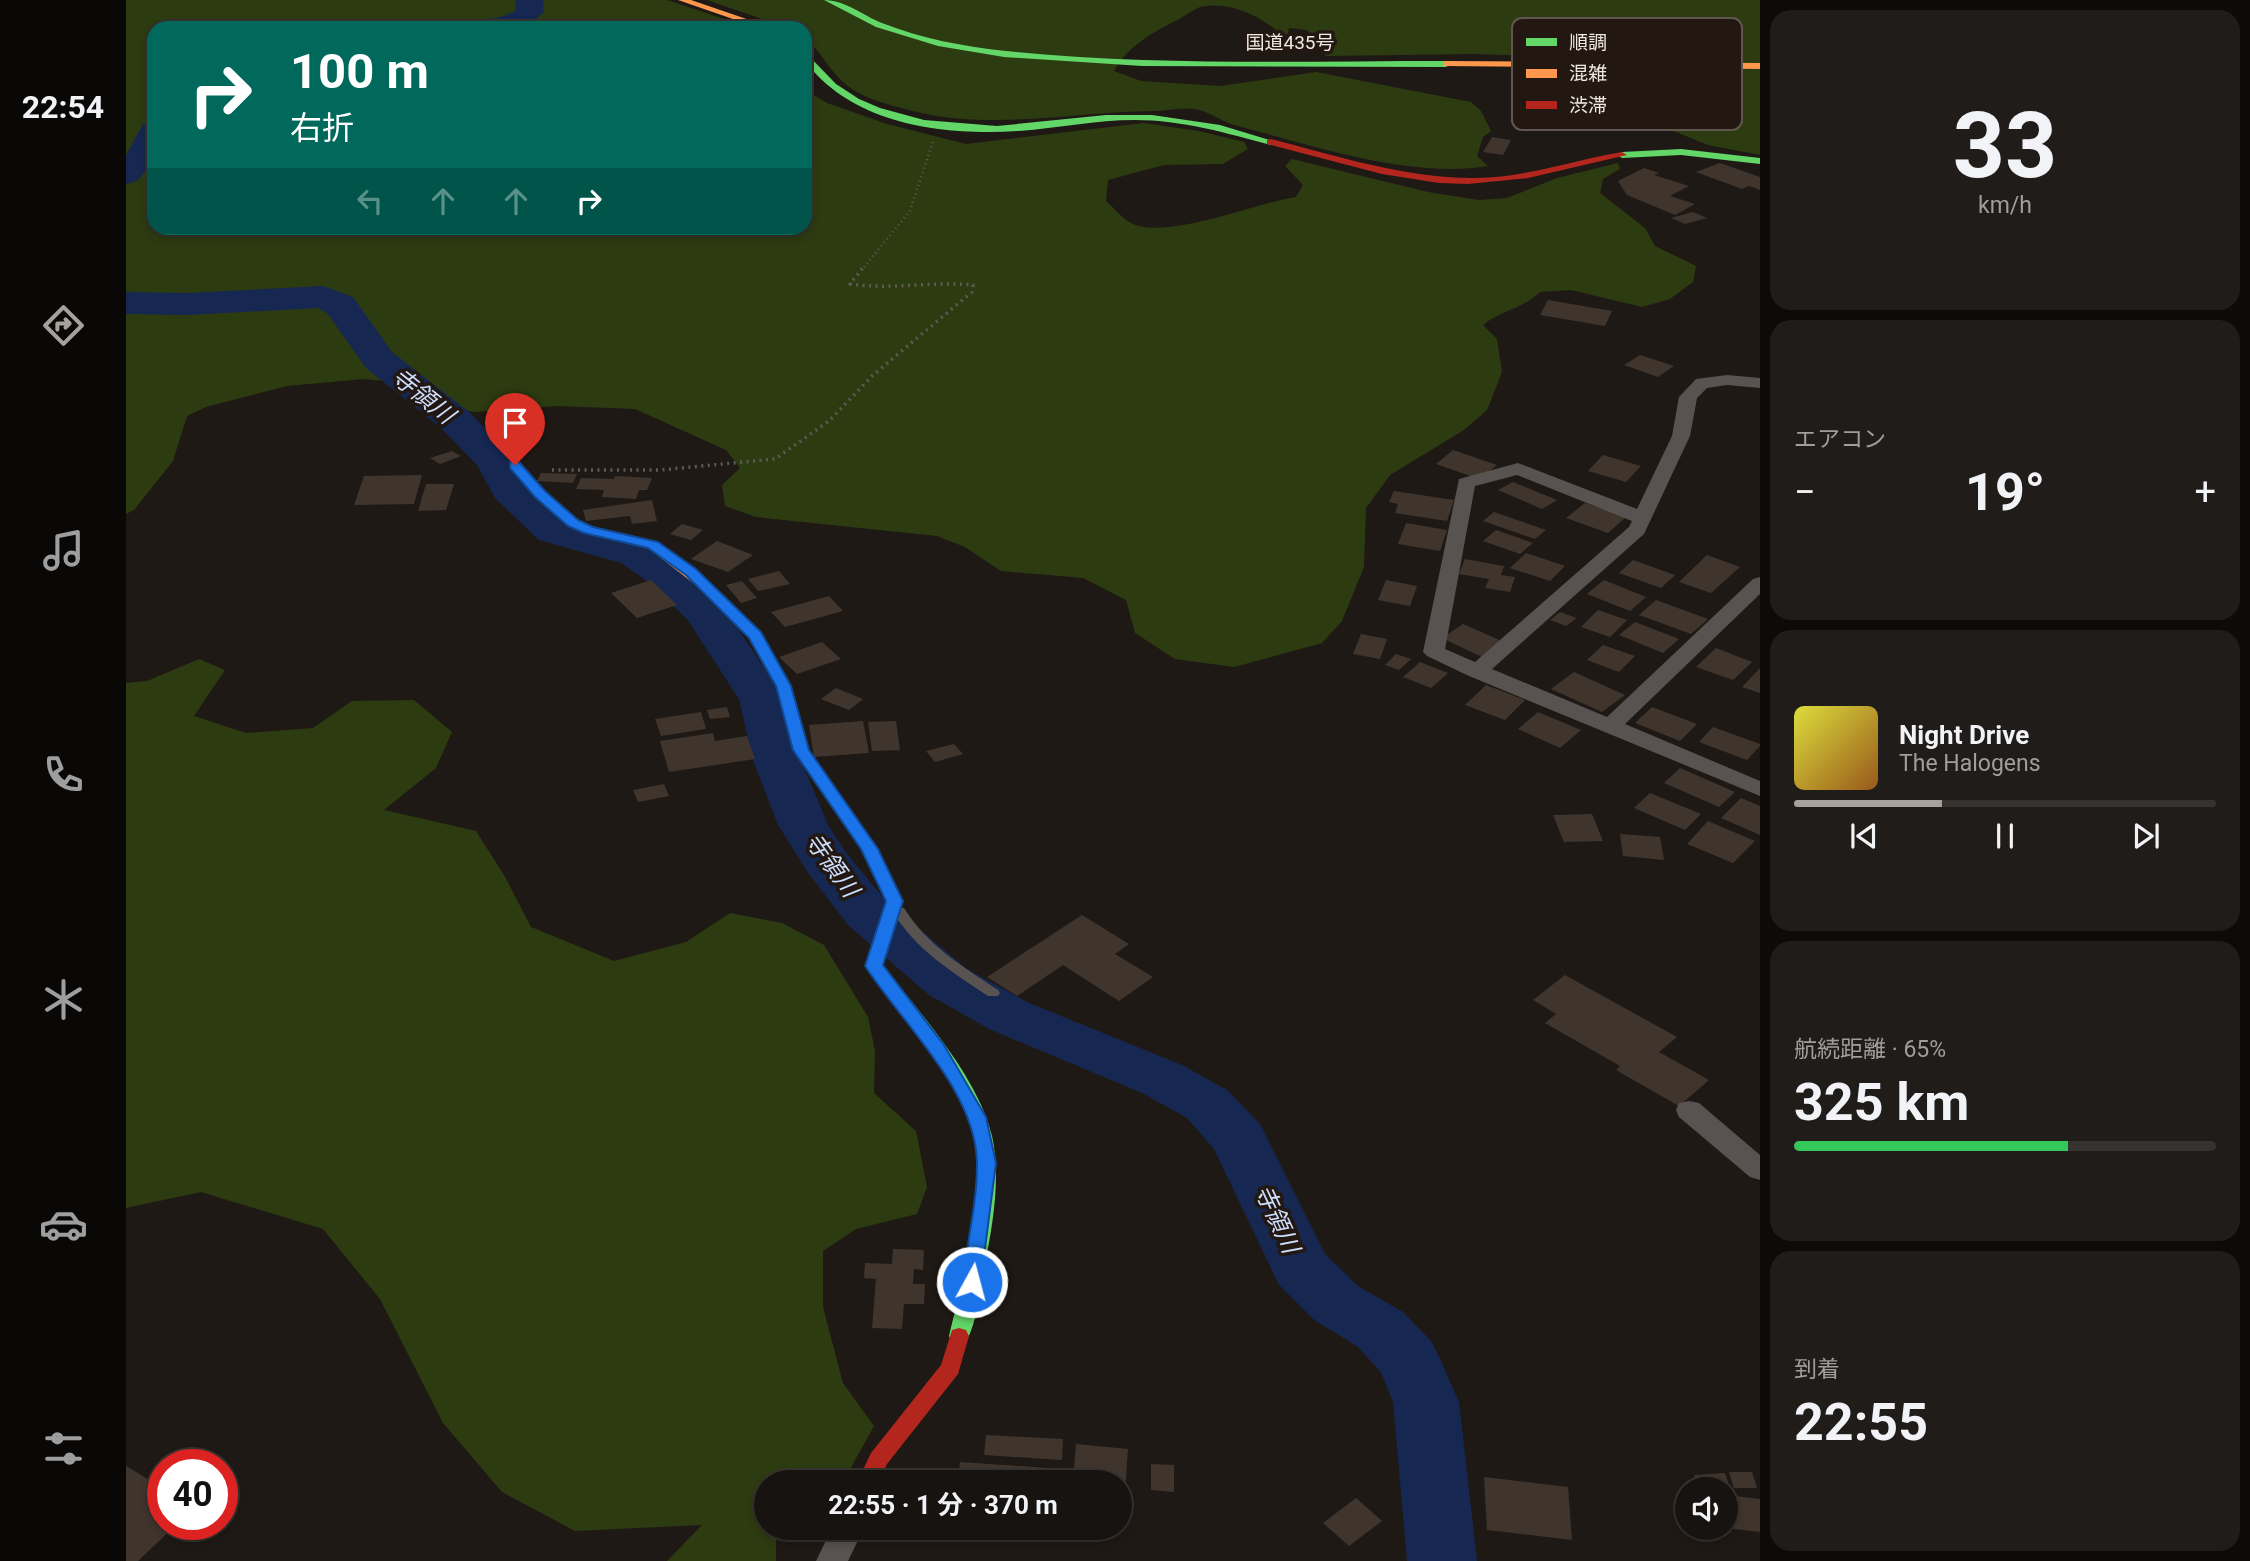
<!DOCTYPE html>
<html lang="ja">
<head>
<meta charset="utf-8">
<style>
  body { margin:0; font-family:Roboto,"Noto Sans JP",sans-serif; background:#201c19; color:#f1f3f6; height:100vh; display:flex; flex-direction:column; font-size:26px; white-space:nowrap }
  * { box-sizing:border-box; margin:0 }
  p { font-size:23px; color:#9e9e9f }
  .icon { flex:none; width:38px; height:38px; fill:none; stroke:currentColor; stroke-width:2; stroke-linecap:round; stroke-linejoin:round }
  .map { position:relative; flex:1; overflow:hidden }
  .details { display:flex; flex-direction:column; gap:10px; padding:10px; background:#0d0a09; width:490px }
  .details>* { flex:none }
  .top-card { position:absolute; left:21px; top:21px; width:665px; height:214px; border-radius:21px; box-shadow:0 4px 10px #0003,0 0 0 2px #363230; background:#00695c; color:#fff; overflow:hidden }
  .buttons { position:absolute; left:1549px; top:1477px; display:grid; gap:14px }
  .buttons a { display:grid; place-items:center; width:63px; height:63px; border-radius:50%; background:#171310; box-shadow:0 4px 10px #0003,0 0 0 2px #363230; font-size:35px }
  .speed { position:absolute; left:21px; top:1449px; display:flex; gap:14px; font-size:35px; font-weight:700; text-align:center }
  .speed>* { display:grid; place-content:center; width:91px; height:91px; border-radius:50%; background:#171310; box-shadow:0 4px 10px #0003,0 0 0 2px #363230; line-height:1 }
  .speed .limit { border:10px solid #d22; background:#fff; color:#111 }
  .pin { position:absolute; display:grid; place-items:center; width:60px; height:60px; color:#fff; margin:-72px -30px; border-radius:50% 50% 50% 0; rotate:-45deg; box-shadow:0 0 7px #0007 }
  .pin .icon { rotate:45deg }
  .me { position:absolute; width:77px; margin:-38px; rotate:7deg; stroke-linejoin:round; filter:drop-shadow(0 0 5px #0008) }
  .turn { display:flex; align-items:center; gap:24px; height:147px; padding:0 28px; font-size:32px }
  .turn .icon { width:91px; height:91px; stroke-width:2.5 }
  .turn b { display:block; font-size:49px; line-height:60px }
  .lanes { display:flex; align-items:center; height:66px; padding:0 28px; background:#0003; justify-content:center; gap:35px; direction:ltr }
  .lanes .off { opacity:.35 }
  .big { font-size:52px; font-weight:700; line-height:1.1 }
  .details .tile { flex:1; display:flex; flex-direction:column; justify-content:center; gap:10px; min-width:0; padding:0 24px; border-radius:21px; background:#201c19 }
  .details .dial { align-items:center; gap:0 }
  .dial b { font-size:91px; line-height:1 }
  .song { display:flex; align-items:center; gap:21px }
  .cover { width:84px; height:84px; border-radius:10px; background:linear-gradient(135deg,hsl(60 70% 55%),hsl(30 70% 35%)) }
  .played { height:7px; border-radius:4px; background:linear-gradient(90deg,#a7a09b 35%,#363230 35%) }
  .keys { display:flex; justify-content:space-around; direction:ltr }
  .heat { display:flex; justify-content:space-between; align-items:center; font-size:38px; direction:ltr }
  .charge { height:10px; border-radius:5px; background:linear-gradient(90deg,#34c759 65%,#363230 0) }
  .trip { position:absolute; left:628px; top:1470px; width:378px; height:70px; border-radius:35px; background:#171310; box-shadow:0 4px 10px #0003,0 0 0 2px #363230; font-weight:700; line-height:70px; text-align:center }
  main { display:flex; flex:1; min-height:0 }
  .tab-bar { display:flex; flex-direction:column; width:126px; justify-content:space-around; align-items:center; background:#090806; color:#9e9e9f }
  .tab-bar .icon { width:49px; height:49px }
  .tab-bar .on { color:#a7a09b }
  .tab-bar b { font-size:32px; color:#f1f3f6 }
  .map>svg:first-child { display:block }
  .green { fill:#2d3b11 }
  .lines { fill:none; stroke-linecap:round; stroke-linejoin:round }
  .river { fill:#162852; fill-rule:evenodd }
  .building { fill:#3f352d }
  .path-far1 { stroke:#5f5a57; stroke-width:2.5; stroke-dasharray:1 3.5; stroke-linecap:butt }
  .path { stroke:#5f5a57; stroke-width:3.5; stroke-dasharray:2 4.5; stroke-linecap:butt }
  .lane { fill:#585350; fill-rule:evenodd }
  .street { fill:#585350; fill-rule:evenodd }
  .fast { fill:#63d668; fill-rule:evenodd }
  .slow { fill:#ff974d; fill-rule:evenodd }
  .jam { fill:#b3261e; fill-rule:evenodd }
  .route { fill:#1a73e8; stroke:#114b97; stroke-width:2 }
  .labels { text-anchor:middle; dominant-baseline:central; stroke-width:7; stroke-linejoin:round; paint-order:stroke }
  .far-street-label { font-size:19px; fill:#f0e8e3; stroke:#231811 }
  .water-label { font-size:24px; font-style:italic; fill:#ccddfd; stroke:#231811 }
  .key { fill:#231811; stroke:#605650; stroke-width:2 }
  .key-label { font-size:19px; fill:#f0e8e3 }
</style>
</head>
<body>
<main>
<nav class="tab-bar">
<b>22:54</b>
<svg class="icon on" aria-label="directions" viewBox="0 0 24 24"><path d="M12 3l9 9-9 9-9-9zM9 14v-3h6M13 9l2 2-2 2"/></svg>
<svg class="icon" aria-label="music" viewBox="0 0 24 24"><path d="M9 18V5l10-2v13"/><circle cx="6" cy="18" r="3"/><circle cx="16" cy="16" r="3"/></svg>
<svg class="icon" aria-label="phone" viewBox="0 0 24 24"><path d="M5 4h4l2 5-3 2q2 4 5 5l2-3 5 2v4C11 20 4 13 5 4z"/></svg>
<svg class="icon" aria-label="climate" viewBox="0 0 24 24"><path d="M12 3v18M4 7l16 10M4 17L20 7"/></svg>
<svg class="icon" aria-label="car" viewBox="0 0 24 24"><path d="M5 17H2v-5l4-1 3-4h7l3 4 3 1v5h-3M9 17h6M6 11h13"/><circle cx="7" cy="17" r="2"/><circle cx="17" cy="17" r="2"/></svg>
<svg class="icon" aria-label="filters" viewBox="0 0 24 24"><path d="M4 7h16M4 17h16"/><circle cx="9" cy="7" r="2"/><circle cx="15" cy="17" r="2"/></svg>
</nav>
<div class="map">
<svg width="1634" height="1561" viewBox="0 0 1634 1561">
  <rect width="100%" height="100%" fill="#1f1915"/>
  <g class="green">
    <path d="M0,0h541l84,28h-597v200h651v-138l22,13 60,21 79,20 178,-21 55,8 45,11 4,7 -25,15 -59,1 -56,15 -2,21c8,7 16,17 25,22 34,18 125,-20 165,-26l7,-12 -18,-19 7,-7 136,33 51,8 28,-2 50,-20 61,-15 2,6 -17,10 -3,14 45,35 10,18 41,20 -3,16 -23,17 -28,8 -71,-17 -31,2c-18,17 -36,17 -57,33l14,14 5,33 -15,38 -23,20 -74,45 -24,33 -2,59 -22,54 -20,22 -88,24 -59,-8 -40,-26 -9,-33 -43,-22 -82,-7 -36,-24 -28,-11 -181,-19 -31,-11 -3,-21 18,-17 -14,-18 -91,-41 -77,-3 -84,6 -25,-6 -33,-22 -52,-5 -77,7 -81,21 -19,9 -14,45 -39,49 -8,4z"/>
    <path d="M581,0h1053v155l-52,-10 -84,-34 -5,-14 22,-16 36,-8 -22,-14 -183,-5 -146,2 -19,-26 -18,-2 -2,11c-23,-21 -55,-39 -87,-32 -10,4 -19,12 -29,16 -24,13 -43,24 -57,48l27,10 79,5 96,-14 155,30 10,9 10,20 -8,6 -6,19 11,10c-79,13 -177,-21 -254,-41 -13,-4 -26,-14 -39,-16 -13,-2 -29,2 -42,2 -82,1 -167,21 -248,-2 -22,-6 -50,-13 -66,-31 -13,-13 -19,-28 -34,-39v-11h-17z"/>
    <polygon points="73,659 99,670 68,716 120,733 187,728 226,701 288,700 326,732 310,768 258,810 350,831 378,875 405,927 488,961 560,942 604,913 656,923 698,945 742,1017 749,1051 748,1093 790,1131 801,1187 791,1214 730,1229 697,1251 697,1307 717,1383 748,1426 717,1482 640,1482 640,1528 650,1528 650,1561 541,1561 576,1525 449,1531 376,1492 317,1423 254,1299 197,1229 75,1192 0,1208 0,683 21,681"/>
  </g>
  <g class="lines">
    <g class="river">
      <path d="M389,0h28l1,12 -18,16h-77l4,-6c21,-5 44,1 63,-12z"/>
      <polygon points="28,122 28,162 11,181 0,184 0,155 17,124"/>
      <polygon points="197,286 227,297 266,352 342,411 382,451 401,482 443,522 525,545 548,561 594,602 659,699 675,760 702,825 721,854 760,901 841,969 903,1003 1056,1065 1101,1090 1134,1124 1199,1254 1232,1286 1277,1312 1305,1341 1314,1359 1333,1402 1351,1561 1281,1561 1267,1402 1255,1372 1231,1346 1188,1320 1153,1285 1088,1149 1061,1118 1016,1093 863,1029 803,995 722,925 683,874 652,825 627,760 613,699 561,619 518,579 495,563 413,540 369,498 351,465 314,427 240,368 201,313 192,308 62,315 0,314 0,292 62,293"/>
    </g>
  </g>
  <g class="building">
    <polygon points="1366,137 1385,140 1377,155 1357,152"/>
    <polygon points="1594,163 1634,177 1634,190 1623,186 1616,189 1570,172"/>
    <polygon points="1518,168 1533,173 1528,175 1563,186 1544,196 1569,204 1549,215 1501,195 1492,181"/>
    <polygon points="1567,212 1581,218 1559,224 1545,218"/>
    <polygon points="1422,300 1486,311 1479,326 1414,315"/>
    <polygon points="1514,355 1548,366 1532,377 1498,365"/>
    <polygon points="1327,450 1371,465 1353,479 1310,464"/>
    <polygon points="326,451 335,456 314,464 304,458"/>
    <polygon points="1477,455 1515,466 1500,482 1462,471"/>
    <polygon points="415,473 451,474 447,483 411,481"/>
    <polygon points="296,475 288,504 228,505 238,476"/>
    <polygon points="489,476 526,478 521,490 513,490 510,499 476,497 478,490 450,489 455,478 488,479"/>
    <polygon points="1387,482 1431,500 1416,509 1372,490"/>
    <polygon points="300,484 328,484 320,510 292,511"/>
    <polygon points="1268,491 1328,500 1321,521 1269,513 1272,504 1263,502"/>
    <polygon points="526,500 531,521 506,524 504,516 460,521 457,510"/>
    <polygon points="1459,503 1500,517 1482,533 1440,518"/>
    <polygon points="1368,512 1420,530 1409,539 1357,521"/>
    <polygon points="1280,523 1321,530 1314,551 1272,544"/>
    <polygon points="556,524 577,530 565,540 544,534"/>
    <polygon points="1370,530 1407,543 1394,554 1357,541"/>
    <polygon points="591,541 627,555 602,572 565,559"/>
    <polygon points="1400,553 1439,566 1424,581 1384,568"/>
    <polygon points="1581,555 1614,567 1585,593 1553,582"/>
    <polygon points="1339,559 1378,566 1375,575 1389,577 1384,592 1359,588 1363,579 1333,574"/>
    <polygon points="1507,560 1549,575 1535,588 1493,573"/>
    <polygon points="653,571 664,584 632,591 622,579"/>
    <polygon points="525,580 551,605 511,618 485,593"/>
    <polygon points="1260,580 1291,586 1284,606 1252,600"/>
    <polygon points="1478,580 1520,597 1504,611 1461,594"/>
    <polygon points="616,581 631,598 615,603 600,585"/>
    <polygon points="703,596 717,611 659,627 645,612"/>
    <polygon points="1530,600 1582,619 1565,634 1513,615"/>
    <polygon points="1472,610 1501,620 1484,637 1455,627"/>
    <polygon points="1434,612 1451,618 1440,626 1424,620"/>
    <polygon points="1509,622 1553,639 1537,653 1493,635"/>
    <polygon points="1337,624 1378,642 1356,657 1316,638"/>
    <polygon points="1235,634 1261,639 1254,659 1227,654"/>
    <polygon points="696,642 715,659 671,674 653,657"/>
    <polygon points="1477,645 1509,656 1493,672 1461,660"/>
    <polygon points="1590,648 1626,662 1607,680 1570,667"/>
    <polygon points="1270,654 1285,659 1273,670 1259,665"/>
    <polygon points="1294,662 1322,673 1305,688 1277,677"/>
    <polygon points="1634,668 1634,693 1616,687"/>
    <polygon points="1448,672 1499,695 1476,712 1425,689"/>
    <polygon points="1360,685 1399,700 1379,720 1339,705"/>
    <polygon points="710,688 737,699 723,710 695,699"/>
    <polygon points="601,707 604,717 584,719 581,710"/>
    <polygon points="1526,707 1571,724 1554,741 1509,723"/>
    <polygon points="575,712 580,729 535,736 529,719"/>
    <polygon points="1412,712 1455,730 1434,748 1392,729"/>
    <polygon points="737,721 743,753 688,757 683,725"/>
    <polygon points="770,721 774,750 746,751 742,722"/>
    <polygon points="1587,727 1634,744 1634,746 1621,760 1573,742"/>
    <polygon points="587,733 589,741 621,736 629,759 543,772 534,741"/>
    <polygon points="828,744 837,754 809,762 800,751"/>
    <polygon points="1554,768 1609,792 1593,807 1538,783"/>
    <polygon points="538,784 543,796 512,802 507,790"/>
    <polygon points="1524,793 1575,814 1559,830 1508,808"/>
    <polygon points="1615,798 1634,806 1634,835 1595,818"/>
    <polygon points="1466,814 1477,841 1438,842 1427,815"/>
    <polygon points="1582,821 1629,841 1607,863 1561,844"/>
    <polygon points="1494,834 1534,837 1538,860 1497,856"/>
    <polygon points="956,915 1003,944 989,954 1027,977 993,1001 937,965 891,996 861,977"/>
    <polygon points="1439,975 1551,1037 1533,1052 1583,1080 1553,1106 1490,1070 1494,1066 1419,1023 1430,1014 1407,1000"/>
    <polygon points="767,1249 798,1250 797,1270 788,1269 787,1284 799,1284 798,1304 778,1304 776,1329 746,1328 750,1279 738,1278 739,1263 766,1264"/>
    <polygon points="860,1435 937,1439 936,1460 858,1455"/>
    <polygon points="950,1444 1002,1449 998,1507 994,1507 994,1482 947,1482"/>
    <polygon points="834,1462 922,1468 921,1482 832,1482"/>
    <polygon points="1025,1464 1048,1465 1048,1492 1025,1490"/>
    <polygon points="0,1466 37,1488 37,1524 51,1524 12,1561 0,1561"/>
    <polygon points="1603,1472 1626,1472 1631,1488 1608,1488"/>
    <polygon points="1599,1473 1604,1488 1574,1489 1568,1475"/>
    <polygon points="1358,1477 1442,1487 1446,1540 1361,1530"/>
    <polygon points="1600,1495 1634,1499 1634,1532 1600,1528"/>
    <polygon points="1230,1498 1256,1521 1223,1546 1197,1523"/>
  </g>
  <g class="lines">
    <polyline class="path-far1" points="738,267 784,211 807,141"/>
    <path class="path" d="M426,470h108l115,-11 54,-38 43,-45 100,-84 1,-7c-41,-4 -82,5 -123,-1l15,-19"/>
    <path class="lane" d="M773,907l5,1c23,37 58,58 94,82l2,3 -2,3h-10c-36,-24 -72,-46 -96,-85z"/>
    <g class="street">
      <path d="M1601,375l33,3v10l-33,-3 -20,3 -10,10 -7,38 -46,98 -152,135 115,48 146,-138 7,-2v17l-135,130 135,57v15l-291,-120 -42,-20 -4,-4 36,-173 59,-16 119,46 35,-73 7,-39 17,-18zM1391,475l115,46 -3,6 -154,135 -30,-13 30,-163z"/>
      <polygon points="1563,1101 1573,1103 1634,1155 1634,1180 1624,1177 1553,1117 1550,1110 1553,1103"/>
      <polygon points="706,1528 738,1528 722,1561 690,1561"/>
    </g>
    <g class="fast">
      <path d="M698,0c21,0 38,15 58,23 38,15 83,24 124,28 146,15 294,10 440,10l5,3 -5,3 -304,-1 -138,-9 -66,-11 -62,-19z"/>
      <path d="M679,52l31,32 23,15 21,9 44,12 73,6 109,-11h46l68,10 56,17 -5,3c-45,-12 -89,-25 -136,-25 -39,0 -77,8 -116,11 -75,5 -166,-6 -214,-70z"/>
      <polygon points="1555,149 1634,158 1634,164 1555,155 1496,158 1491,155 1496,152"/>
      <path d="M576,579l5,1 55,56 28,50 19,64 68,99 25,52 -19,64c38,50 94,110 109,171 9,40 1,88 -7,128 -5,24 -7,56 -19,78l-7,2 -7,-2 -3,-6c14,-59 38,-140 24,-200 -5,-21 -15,-40 -26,-58 -24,-40 -56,-73 -82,-112l21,-65 -25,-52 -68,-99 -17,-64 -27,-48 -52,-52 -2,-3z"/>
    </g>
    <g class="slow">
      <polygon points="552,0 565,0 647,28 633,28"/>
      <polygon points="1320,61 1634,63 1634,69 1317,66 1317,62"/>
      <polygon points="389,461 394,462 419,491 452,520 466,527 532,542 583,583 576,587 571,586 522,548 457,533 442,526 409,497 384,468 383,465"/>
    </g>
    <g class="jam">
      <path d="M1145,139c74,19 148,44 225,38 43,-4 84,-18 126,-25l5,3 -99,23 -60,6 -29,-1 -57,-9 -115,-30v-4z"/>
      <polygon points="833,1328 840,1330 843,1336 832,1374 761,1464 753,1482 731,1482 745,1453 815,1365 826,1330"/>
    </g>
  </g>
  <path class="route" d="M384,462h9l26,29 33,29 15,7 65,15 38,27 65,63 30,54 18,64 69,99 25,52 -20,64 61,80 42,72 10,46 -16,124h-15l-3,-5c5,-38 15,-79 15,-118 0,-72 -75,-141 -112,-198l21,-65 -25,-52 -68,-99 -17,-64 -27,-48 -63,-63 -38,-27 -64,-15 -16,-7 -33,-29 -25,-29z"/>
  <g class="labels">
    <g class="far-street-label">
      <text x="1164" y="42">国道435号</text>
    </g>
    <g class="water-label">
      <text transform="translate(297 396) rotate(39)">寺領川</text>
      <text transform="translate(706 865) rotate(54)">寺領川</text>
      <text transform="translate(1151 1219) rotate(65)">寺領川</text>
    </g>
  </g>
  <rect x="1386" y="18" width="230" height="112" rx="10" class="key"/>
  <rect x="1400" y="38" width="31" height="8" fill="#63d668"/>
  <rect x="1400" y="69" width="31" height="9" fill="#ff974d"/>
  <rect x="1400" y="101" width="31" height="8" fill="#b3261e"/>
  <g class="key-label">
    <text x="1443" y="49">順調</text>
    <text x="1443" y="80">混雑</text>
    <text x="1443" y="112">渋滞</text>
  </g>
</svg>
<div class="buttons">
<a><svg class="icon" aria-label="sound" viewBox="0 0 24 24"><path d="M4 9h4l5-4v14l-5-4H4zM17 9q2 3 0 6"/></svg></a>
</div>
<div class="speed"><div class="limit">40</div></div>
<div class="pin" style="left:389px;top:465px;background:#d93025"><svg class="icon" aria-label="arrive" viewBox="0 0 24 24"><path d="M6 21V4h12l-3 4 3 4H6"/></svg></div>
<svg class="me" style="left:846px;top:1282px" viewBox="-20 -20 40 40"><circle r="17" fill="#1a73e8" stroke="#fff" stroke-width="3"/><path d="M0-11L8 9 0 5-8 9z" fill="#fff"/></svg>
<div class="trip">22:55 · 1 分 · 370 m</div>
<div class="top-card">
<div class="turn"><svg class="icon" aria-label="right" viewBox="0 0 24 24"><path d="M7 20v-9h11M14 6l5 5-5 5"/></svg><div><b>100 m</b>右折</div></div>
<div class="lanes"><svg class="icon off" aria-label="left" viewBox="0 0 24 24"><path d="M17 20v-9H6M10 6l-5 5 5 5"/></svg><svg class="icon off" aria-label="ahead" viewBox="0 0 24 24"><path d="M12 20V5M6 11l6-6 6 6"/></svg><svg class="icon off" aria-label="ahead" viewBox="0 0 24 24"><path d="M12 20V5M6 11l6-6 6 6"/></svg><svg class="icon" aria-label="right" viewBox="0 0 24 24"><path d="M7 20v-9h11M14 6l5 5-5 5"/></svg></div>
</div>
</div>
<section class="details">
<div class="tile dial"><b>33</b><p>km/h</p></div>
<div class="tile"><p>エアコン</p>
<div class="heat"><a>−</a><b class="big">19°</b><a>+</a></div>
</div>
<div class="tile">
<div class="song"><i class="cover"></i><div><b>Night Drive</b><p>The Halogens</p></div></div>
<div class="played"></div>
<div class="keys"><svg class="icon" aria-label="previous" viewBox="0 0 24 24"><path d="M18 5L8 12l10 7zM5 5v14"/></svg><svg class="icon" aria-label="pause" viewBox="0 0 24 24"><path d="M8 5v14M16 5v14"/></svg><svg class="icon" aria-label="next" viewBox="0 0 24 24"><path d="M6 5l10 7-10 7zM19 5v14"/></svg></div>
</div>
<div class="tile"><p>航続距離 · 65%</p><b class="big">325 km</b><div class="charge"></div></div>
<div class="tile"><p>到着</p><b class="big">22:55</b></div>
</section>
</main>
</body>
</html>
